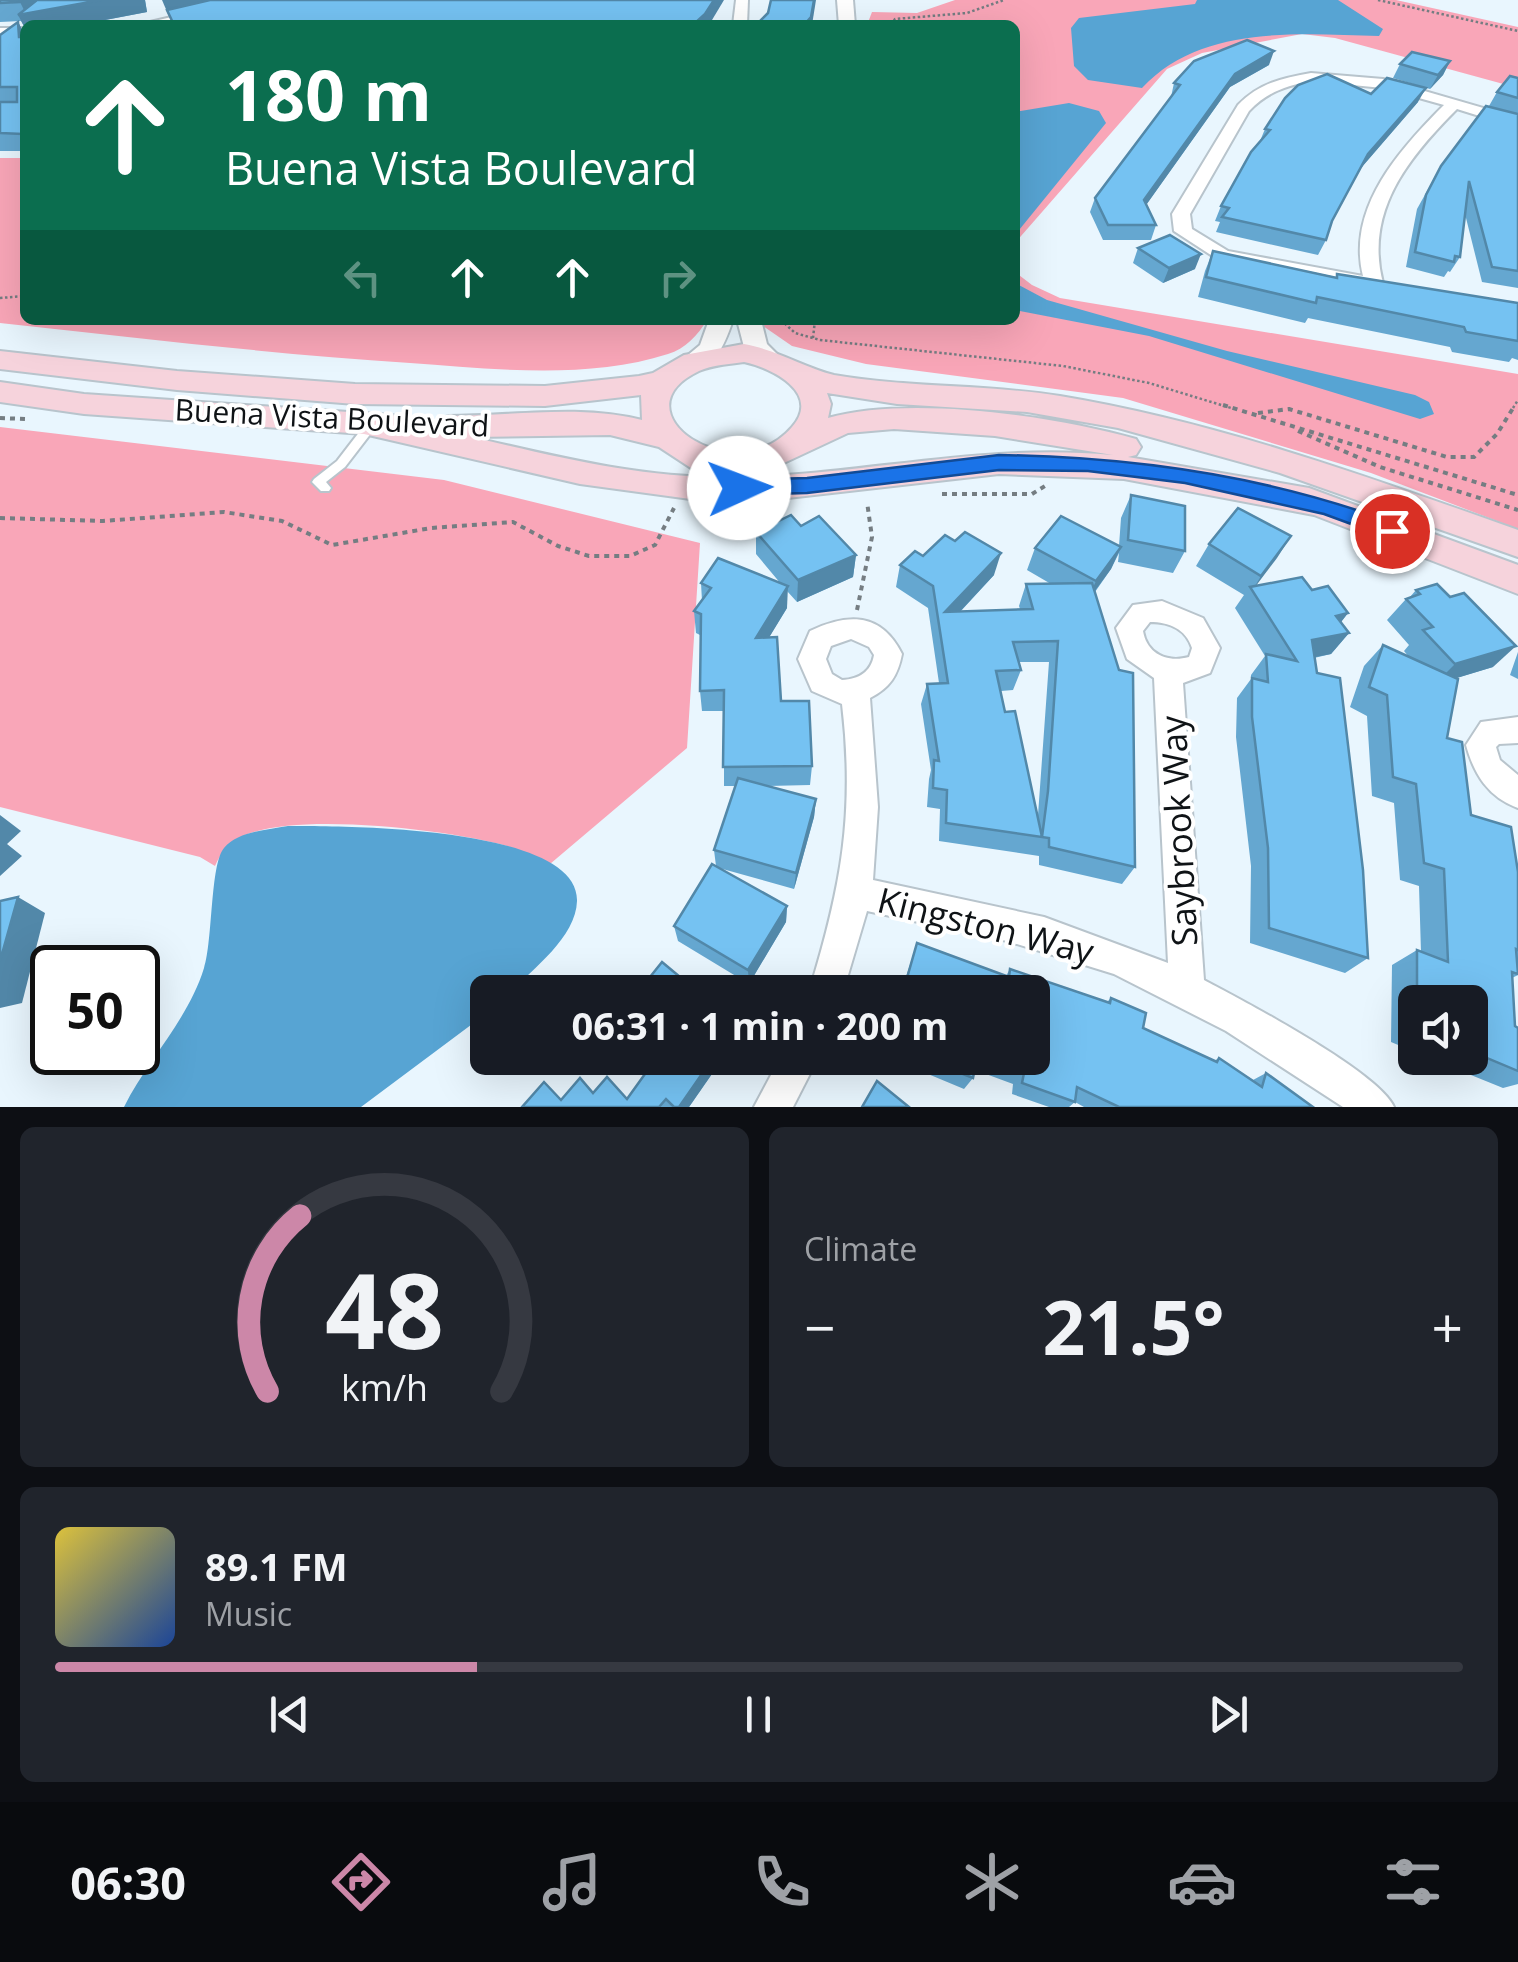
<!DOCTYPE html>
<html lang="en">
<head>
<meta charset="utf-8">
<style>
  body { margin:0; font-family:"Open Sans",sans-serif; background:#20242c; color:#f1f3f6; height:100vh; display:flex; flex-direction:column; font-size:38px; white-space:nowrap }
  * { box-sizing:border-box; margin:0 }
  p { font-size:32px; color:#9ea1a6 }
  .icon { flex:none; width:55px; height:55px; fill:none; stroke:currentColor; stroke-width:2; stroke-linecap:round; stroke-linejoin:round }
  .map { position:relative; height:1107px; overflow:hidden }
  .sheet { display:flex; flex-direction:column; gap:20px; padding:20px; background:#0d0f14; flex:1 }
  .sheet>* { flex:none }
  .guide { position:absolute; left:20px; top:20px; width:1000px; height:305px; border-radius:15px; box-shadow:0 10px 40px #0002; background:#0b6e4f; color:#fff; overflow:hidden }
  .controls { position:absolute; left:1398px; top:985px; display:grid; gap:20px }
  .controls a { display:grid; place-items:center; width:90px; height:90px; border-radius:15px; background:#171b24; box-shadow:0 10px 40px #0002; font-size:50px }
  .speed { position:absolute; left:30px; top:945px; display:flex; gap:20px; font-size:50px; font-weight:700; text-align:center }
  .speed>* { display:grid; place-content:center; width:130px; height:130px; border-radius:50%; background:#171b24; box-shadow:0 10px 40px #0002; line-height:1 }
  .speed .limit { border:5px solid #111; border-radius:15px; background:#fff; color:#111 }
  .pin { position:absolute; display:grid; place-items:center; width:85px; height:85px; color:#fff; margin:-42px; border:5px solid #fff; border-radius:50%; box-shadow:0 2px 10px #0007 }
  .me { position:absolute; width:110px; margin:-55px; rotate:88deg; stroke-linejoin:round; filter:drop-shadow(0 0 8px #0008) }
  .turn { display:flex; align-items:center; gap:35px; height:210px; padding:0 40px; font-size:45px }
  .turn .icon { width:130px; height:130px; stroke-width:2.5 }
  .turn b { display:block; font-size:70px; line-height:85px }
  .lanes { display:flex; align-items:center; height:95px; padding:0 40px; background:#0003; justify-content:center; gap:50px; direction:ltr }
  .lanes .off { opacity:.35 }
  .big { font-size:75px; font-weight:700; line-height:1.1 }
  .sheet .card { flex:1; display:flex; flex-direction:column; justify-content:center; gap:15px; min-width:0; padding:0 35px; border-radius:15px; background:#20242c }
  .sheet .dial { align-items:center; gap:0 }
  .dial svg { height:260px; overflow:visible; fill:none; stroke:#363941; stroke-width:7; stroke-linecap:round; text-anchor:middle }
  .dial text { fill:#f1f3f6; stroke:none }
  .song { display:flex; align-items:center; gap:30px }
  .cover { width:120px; height:120px; border-radius:15px; background:linear-gradient(135deg,hsl(50 70% 55%),hsl(220 70% 35%)) }
  .played { height:10px; border-radius:5px; background:linear-gradient(90deg,#cc87a8 30%,#363941 30%) }
  .keys { display:flex; justify-content:space-around; direction:ltr }
  .heat { display:flex; justify-content:space-between; align-items:center; font-size:55px; direction:ltr }
  .sheet .tiles { flex:1; display:grid; gap:20px; grid-template-columns:1fr 1fr }
  .card:last-child { grid-column:span 2 }
  .trip { position:absolute; left:470px; top:975px; width:580px; height:100px; border-radius:15px; background:#171b24; box-shadow:0 10px 40px #0002; font-weight:700; line-height:100px; text-align:center }
  .dock { display:flex; height:160px; justify-content:space-around; align-items:center; background:#090b0e; color:#9ea1a6 }
  .dock .icon { width:70px; height:70px }
  .dock .selected { color:#cc87a8 }
  .dock b { font-size:45px; color:#f1f3f6 }
  .map>svg:first-child { display:block }
  .green { fill:#f9a6b8 }
  .water { fill:#57a4d3 }
  .lines { fill:none; stroke-linecap:round; stroke-linejoin:round }
  .service-casing { stroke:#b8c4cc; stroke-width:4 }
  .minor-casing { stroke:#b8c4cc; stroke-width:4 }
  .tertiary-casing { stroke:#b8c4cc; stroke-width:4 }
  .secondary-casing { stroke:#b8c4cc; stroke-width:4 }
  .path-far1 { stroke:#757d82; stroke-width:2.5; stroke-dasharray:2.5 2.5; stroke-linecap:butt }
  .path { stroke:#757d82; stroke-width:4; stroke-dasharray:5 5; stroke-linecap:butt }
  .service { fill:#fff; fill-rule:evenodd }
  .minor { fill:#fff; fill-rule:evenodd }
  .tertiary { fill:#fff; fill-rule:evenodd }
  .secondary { fill:#f6d3dc; fill-rule:evenodd }
  .wall { fill:#65a7d0; fill-rule:evenodd }
  .shaded-wall { fill:#5288a9 }
  .building { fill:#75c2f2; stroke:#5288a9; stroke-width:2.5; fill-rule:evenodd }
  .route { fill:#1a73e8; stroke:#114b97; stroke-width:2.5 }
  .labels { text-anchor:middle; dominant-baseline:central; stroke-width:8; stroke-linejoin:round; paint-order:stroke }
  .street-label { font-size:30px; fill:#0f1316; stroke:#fff }
  .near-street-label { font-size:35px; fill:#0f1316; stroke:#fff }
</style>
</head>
<body>
<div class="map">
<svg width="1518" height="1107" viewBox="0 0 1518 1107">
  <rect width="100%" height="100%" fill="#e9f6fe"/>
  <g class="green">
    <polygon points="955,0 1396,0 1518,27 1518,88 1335,38 1302,34 1202,53 1167,69 1015,243 1015,25 867,25 872,12 917,13"/>
    <path d="M0,158h25v162h682c-9,15 -22,29 -39,34 -81,26 -175,15 -258,9 -137,-9 -274,-25 -410,-40z"/>
    <polygon points="1015,272 1032,285 1060,298 1518,374 1518,529 1371,473 1123,398 866,364 792,346 763,326 763,320 1015,320"/>
    <path d="M0,427l444,53 256,63 -13,205 -137,116c-14,-6 -28,-13 -43,-18 -55,-16 -218,-36 -268,-8 -13,7 -18,15 -24,28l-15,-9 -200,-50z"/>
  </g>
  <g class="water">
    <path d="M1197,0h141l45,29 -4,7c-80,-2 -178,-12 -237,52l-54,-8 -14,-14 -3,-38 8,-10 116,-14z"/>
    <polygon points="1069,103 1099,111 1106,123 1015,235 1015,112"/>
    <polygon points="1015,283 1047,300 1227,351 1415,395 1429,402 1434,414 1420,419 1149,336 1015,310"/>
    <path d="M288,826c50,0 291,-1 289,75 -1,36 -44,68 -67,91h-22l-1,21 -126,94h-237c24,-48 64,-87 80,-139 9,-27 6,-104 20,-120 14,-17 43,-18 64,-22z"/>
  </g>
  <g class="lines">
    <defs>
      <polygon id="service" points="371,421 375,422 377,425 375,428 345,467 326,482 331,488 329,491 321,491 312,482 314,479 337,461 367,422"/>
      <g id="minor">
        <polygon points="245,0 269,0 163,25 137,25"/>
        <polygon points="736,0 748,0 747,25 733,25"/>
        <rect x="0" y="28" width="25" height="8"/>
        <path d="M1311,73l72,6 135,39v10l-61,-19c-48,48 -93,102 -74,174l-2,4 -164,-28 -43,-28 -2,-17 66,-109c21,-22 45,-27 73,-32zM1311,81l72,7 61,17c-44,44 -98,103 -81,171l-135,-25 -36,-22 -2,-15 59,-103c18,-19 37,-25 62,-30z"/>
        <path d="M1162,601l41,17 17,30 -10,25 -27,10 21,297c38,20 175,92 190,127h-51l-117,-76 -112,-57 -107,-33 -140,-30 -24,81h-34c32,-104 46,-178 33,-288l-30,-13 -14,-32 12,-28c38,-18 71,-19 92,23 -4,21 -12,34 -32,44l8,109 -5,73 171,37 124,46 -14,-285 -27,-19 -11,-31 17,-23zM1150,622c19,0 36,7 42,26l-3,9c-22,6 -42,-3 -46,-26zM851,639l18,8 5,8c-3,17 -15,24 -32,25l-10,-6 -6,-15 5,-13z"/>
        <path d="M1518,717v26l-19,1 -3,3 4,13 18,15v33c-30,-11 -44,-34 -52,-63l15,-23z"/>
        <polygon points="780,1058 818,1058 793,1107 754,1107"/>
      </g>
      <g id="tertiary">
        <polygon points="837,0 853,0 855,25 839,25"/>
        <path d="M709,320h24c-8,23 -18,53 -48,46l-3,-6 18,-15z"/>
        <polygon points="737,320 761,320 767,344 781,358 778,364 760,364 744,347"/>
      </g>
      <path id="secondary" d="M744,344c33,6 59,23 90,31 75,13 151,9 226,21 157,26 309,81 458,134v27l-238,-84 -162,-45 -91,-16 -130,-8 -70,-11 4,11 -3,14c81,-23 227,-2 308,21l5,8 -5,8 -8,2 181,31 209,77v29l-204,-79 -190,-36 -125,-5 -220,25 -74,2 -125,-17 -216,-50 -280,-20 -84,-12v-20l84,12 308,21 42,13 4,-8 11,-4c64,0 130,-12 193,4l-1,-25 -96,11 -190,-2 -178,-14 -177,-21v-18l177,20 178,13 190,2 94,-10 14,-3 31,-18zM744,362c28,6 78,31 48,65 -57,66 -179,-15 -93,-56 13,-6 31,-7 45,-9zM894,429l101,7 118,19c-131,-12 -243,19 -371,22 -91,3 -181,-19 -270,-40l138,-2 49,12 32,21 45,8 50,-14 62,-29z"/>
    </defs>
    <use href="#service" class="service-casing"/>
    <use href="#minor" class="minor-casing"/>
    <use href="#tertiary" class="tertiary-casing"/>
    <use href="#secondary" class="secondary-casing"/>
    <g class="path-far1">
      <polyline points="1378,0 1518,31"/>
      <polyline points="891,25 895,19 967,13 1004,0"/>
      <polyline points="0,298 25,296"/>
      <polyline points="781,320 795,333 820,340 1063,366 1149,383 1231,408"/>
      <polyline points="813,338 815,320"/>
      <polyline points="1513,408 1518,400"/>
    </g>
    <g class="path">
      <polyline points="1223,405 1518,495"/>
      <polyline points="1258,413 1289,409 1447,457 1474,457 1497,434 1515,405"/>
      <polyline points="0,418 25,419"/>
      <polyline points="1298,431 1380,467 1518,510"/>
      <polyline points="942,494 1032,494 1045,486"/>
      <polyline points="0,518 103,521 224,512 282,521 332,545 431,528 513,522 558,546 589,556 630,556 655,545 674,508"/>
      <polyline points="857,610 872,537 867,502"/>
    </g>
    <use href="#service" class="service"/>
    <use href="#minor" class="minor"/>
    <use href="#tertiary" class="tertiary"/>
    <use href="#secondary" class="secondary"/>
  </g>
  <g class="wall">
    <polygon points="0,0 145,0 147,12 79,25 25,25 25,28 21,21 0,22"/>
    <polygon points="18,22 25,35 25,151 0,151 0,35"/>
    <polygon points="1450,61 1443,75 1430,89 1393,78 1400,64"/>
    <polygon points="1269,65 1230,87 1146,205 1156,225 1151,240 1103,240 1090,212 1095,198 1171,97 1174,83"/>
    <polygon points="1518,78 1518,288 1482,282 1465,214 1460,257 1450,272 1448,271 1444,277 1406,267 1417,209 1441,166 1489,106 1497,92"/>
    <polygon points="1371,94 1418,102 1361,168 1331,223 1326,240 1318,255 1216,232 1220,222 1215,221 1221,206 1260,141 1265,129"/>
    <polygon points="1138,248 1195,269 1163,283 1133,263"/>
    <polygon points="1213,251 1336,277 1337,274 1518,303 1518,360 1512,358 1509,362 1452,352 1450,347 1308,318 1305,323 1198,297 1205,271"/>
    <path d="M1131,495l54,56 -12,22 -55,-11 1,-9 -8,16 -16,23 40,275 -13,17 -83,-19v-9l-100,-15 1,-32 -13,-2 2,-28 2,-9 -10,-66 6,-20 12,-1 -11,-75 -32,-21 4,-22 23,-9 71,19 -34,37 60,-3 -1,-3 7,-22h25l-24,-14 8,-22 84,-2 2,-28zM1019,662h30l-11,153 -33,-103 -4,-21 12,-1 8,-20z"/>
    <polygon points="801,526 856,555 853,577 797,602 787,591 787,608 769,637 781,701 812,766 810,785 768,786 816,799 814,817 794,889 719,868 787,906 786,922 749,984 678,941 674,926 716,866 714,850 735,786 724,786 724,711 702,711 700,691 700,635 696,633 694,611 702,601 701,583 781,584 756,554 756,532"/>
    <polygon points="1291,536 1256,585 1312,590 1348,613 1341,622 1349,633 1331,654 1314,658 1368,958 1345,973 1250,943 1251,866 1236,737 1237,698 1251,679 1251,675 1265,656 1235,608 1244,595 1196,566 1209,544"/>
    <polygon points="1416,590 1493,667 1456,678 1447,738 1471,815 1518,872 1518,975 1512,978 1515,1026 1518,1028 1518,1084 1503,1088 1429,1058 1470,1058 1470,1002 1415,1002 1415,1052 1391,1042 1392,965 1417,950 1421,952 1419,886 1400,880 1394,803 1372,796 1367,716 1350,707 1364,666 1383,645 1409,657 1404,651 1409,645 1387,620 1406,599 1410,597"/>
    <polygon points="1518,652 1518,679 1510,675"/>
    <polygon points="917,943 1006,976 1010,969 1107,1002 1111,998 1143,1028 1214,1061 1219,1058 1253,1080 1266,1073 1313,1107 1084,1107 1075,1102 1069,1107 1049,1107 1012,1094 1013,1084 975,1070 973,1078 964,1089 916,1069 918,1061 909,1058 1032,1058 1032,992 901,992"/>
    <polygon points="631,1058 723,1058 689,1107 522,1107 593,1093 627,1099 647,1071"/>
  </g>
  <g class="shaded-wall">
    <polygon points="22,0 145,0 147,12 79,25 25,25 25,28 18,15 26,14 20,2"/>
    <polygon points="162,0 228,0 168,14"/>
    <polygon points="714,0 724,0 709,25 693,25"/>
    <polygon points="814,0 816,0 812,25 804,25"/>
    <polygon points="18,22 25,35 25,47 19,37"/>
    <polygon points="1274,51 1269,65 1230,87 1139,215 1144,200 1235,74"/>
    <polygon points="1450,61 1443,75 1430,89 1438,75"/>
    <polygon points="1426,88 1418,102 1361,168 1368,154"/>
    <polygon points="1201,254 1195,269 1163,283 1169,268"/>
    <polygon points="1291,536 1277,558 1252,591 1261,576"/>
    <polygon points="1121,547 1111,569 1086,603 1096,581"/>
    <polygon points="1001,553 994,575 940,633 945,612"/>
    <polygon points="856,555 853,577 797,602 798,580"/>
    <polygon points="788,586 787,608 756,659 756,638"/>
    <polygon points="1348,613 1331,635 1336,616"/>
    <polygon points="1349,633 1331,654 1295,661 1312,640"/>
    <polygon points="1516,646 1493,667 1434,685 1455,664"/>
    <polygon points="816,799 814,817 794,889 796,873"/>
    <polygon points="0,815 21,831 7,844 22,856 0,876"/>
    <polygon points="18,897 45,913 22,1003 0,1008 0,961"/>
    <polygon points="787,906 786,922 749,984 748,970"/>
    <polygon points="713,1058 723,1058 689,1107 679,1107"/>
  </g>
  <g class="building">
    <polygon points="0,0 22,0 20,2 0,3"/>
    <polygon points="37,0 101,0 18,15"/>
    <polygon points="210,0 714,0 705,14 693,25 174,25 167,10"/>
    <polygon points="771,0 814,0 811,17 804,25 756,25 768,13"/>
    <polygon points="18,22 19,37 25,37 25,132 23,134 0,133 0,102 17,102 17,87 0,87 0,35"/>
    <polygon points="1247,40 1274,51 1235,74 1144,200 1156,225 1108,225 1095,198 1180,85 1174,83 1194,61"/>
    <polygon points="1412,52 1450,61 1438,75 1400,64"/>
    <polygon points="1327,74 1371,94 1387,78 1426,88 1368,154 1332,221 1326,240 1222,217 1229,208 1221,206 1251,152 1270,130 1265,129 1285,98 1298,85"/>
    <polygon points="1510,76 1518,78 1518,98 1497,92"/>
    <polygon points="1486,106 1518,114 1518,271 1492,267 1469,181 1460,257 1455,256 1454,262 1415,252 1426,195 1441,166"/>
    <polygon points="1170,235 1201,254 1169,268 1138,248"/>
    <polygon points="1213,251 1337,278 1337,274 1518,303 1518,341 1466,332 1464,327 1317,297 1316,303 1206,277"/>
    <polygon points="1131,495 1185,506 1185,551 1128,540"/>
    <polygon points="1238,508 1291,536 1261,576 1209,544"/>
    <polygon points="791,515 801,526 819,516 856,555 798,580 756,532"/>
    <polygon points="1061,516 1121,547 1096,581 1035,548"/>
    <path d="M965,532l36,21 -56,59 88,-3 -7,-25 66,-1 27,87 14,3 2,194 -86,-20v-9l-103,-15 1,-33 -14,-2 1,-28 5,1 -12,-77 21,-1 -15,-97 -33,-21 15,-14 8,5 22,-21 10,6zM1058,641l-10,150 -6,46 -27,-126 -10,1 -9,-41 25,-1 -8,-28z"/>
    <polygon points="718,558 788,586 756,638 777,637 781,701 809,701 812,766 723,767 724,690 700,691 701,614 694,611 711,588 701,583"/>
    <polygon points="1302,577 1312,590 1328,586 1348,613 1336,616 1349,633 1312,640 1317,673 1340,678 1363,870 1368,958 1269,928 1268,848 1252,717 1252,678 1268,682 1266,654 1297,661 1250,587"/>
    <polygon points="1437,584 1450,597 1464,593 1516,646 1455,664 1423,630 1433,627 1406,599 1420,594 1416,590"/>
    <polygon points="1383,645 1458,679 1447,738 1462,742 1471,815 1511,827 1518,872 1518,950 1516,949 1518,974 1512,972 1515,1026 1518,1028 1518,1071 1470,1051 1470,1002 1417,1002 1417,950 1448,962 1444,869 1424,863 1416,784 1393,777 1387,695 1369,687"/>
    <polygon points="738,778 816,799 796,873 714,850"/>
    <polygon points="712,864 787,906 748,970 674,926"/>
    <polygon points="18,897 0,961 0,901"/>
    <polygon points="917,943 1009,977 1010,969 1110,1003 1111,998 1146,1013 1143,1028 1217,1062 1219,1058 1262,1087 1266,1073 1313,1107 1119,1107 1077,1087 1075,1102 1022,1083 1024,1073 980,1058 1032,1058 1032,992 903,992"/>
    <polygon points="662,962 698,992 638,992"/>
    <polygon points="639,1058 713,1058 679,1107 674,1107 666,1099 659,1107 522,1107 544,1082 561,1100 580,1078 593,1093 607,1077 627,1099 650,1067"/>
    <polygon points="923,1058 977,1058 973,1078"/>
    <polygon points="877,1081 909,1107 862,1107"/>
  </g>
  <path class="route" d="M999,455c137,2 272,21 400,70l4,6 -11,8 -68,-25 -139,-31 -97,-12 -89,-1 -192,23 -68,2 -11,-7 11,-8 68,-2z"/>
  <g class="labels">
    <g class="street-label">
      <text transform="translate(332 417) rotate(3)">Buena Vista Boulevard</text>
    </g>
    <g class="near-street-label">
      <text transform="translate(1178 831) rotate(-93)">Saybrook Way</text>
      <text transform="translate(986 925) rotate(14)">Kingston Way</text>
    </g>
  </g>
</svg>
<div class="controls">
<a><svg class="icon" aria-label="sound" viewBox="0 0 24 24"><path d="M4 9h4l5-4v14l-5-4H4zM17 9q2 3 0 6"/></svg></a>
</div>
<div class="speed"><div class="limit">50</div></div>
<div class="pin" style="left:1392px;top:531px;background:#d93025"><svg class="icon" aria-label="arrive" viewBox="0 0 24 24"><path d="M6 21V4h12l-3 4 3 4H6"/></svg></div>
<svg class="me" style="left:739px;top:488px" viewBox="-20 -20 40 40"><circle r="19" fill="#fff"/><path d="M0-13L10 11 0 6-10 11z" fill="#1a73e8"/></svg>
<div class="trip">06:31 · 1 min · 200 m</div>
<div class="guide">
<div class="turn"><svg class="icon" aria-label="ahead" viewBox="0 0 24 24"><path d="M12 20V5M6 11l6-6 6 6"/></svg><div><b>180 m</b>Buena Vista Boulevard</div></div>
<div class="lanes"><svg class="icon off" aria-label="left" viewBox="0 0 24 24"><path d="M17 20v-9H6M10 6l-5 5 5 5"/></svg><svg class="icon" aria-label="ahead" viewBox="0 0 24 24"><path d="M12 20V5M6 11l6-6 6 6"/></svg><svg class="icon" aria-label="ahead" viewBox="0 0 24 24"><path d="M12 20V5M6 11l6-6 6 6"/></svg><svg class="icon off" aria-label="right" viewBox="0 0 24 24"><path d="M7 20v-9h11M14 6l5 5-5 5"/></svg></div>
</div>
</div>
<section class="sheet">
<div class="tiles">
<div class="card dial"><svg viewBox="0 0 100 80">
<path d="M14 69A42 42 0 1 1 86 69"/>
<path d="M14 69A42 42 0 0 1 24 15" stroke="#cc87a8"/>
<text x="50" y="56" font-size="32" font-weight="700">48</text>
<text x="50" y="72" font-size="11">km/h</text>
</svg></div>
<div class="card"><p>Climate</p>
<div class="heat"><a>−</a><b class="big">21.5°</b><a>+</a></div>
</div>
<div class="card">
<div class="song"><i class="cover"></i><div><b>89.1 FM</b><p>Music</p></div></div>
<div class="played"></div>
<div class="keys"><svg class="icon" aria-label="previous" viewBox="0 0 24 24"><path d="M18 5L8 12l10 7zM5 5v14"/></svg><svg class="icon" aria-label="pause" viewBox="0 0 24 24"><path d="M8 5v14M16 5v14"/></svg><svg class="icon" aria-label="next" viewBox="0 0 24 24"><path d="M6 5l10 7-10 7zM19 5v14"/></svg></div>
</div>
</div>
</section>
<nav class="dock">
<b>06:30</b>
<svg class="icon selected" aria-label="directions" viewBox="0 0 24 24"><path d="M12 3l9 9-9 9-9-9zM9 14v-3h6M13 9l2 2-2 2"/></svg>
<svg class="icon" aria-label="music" viewBox="0 0 24 24"><path d="M9 18V5l10-2v13"/><circle cx="6" cy="18" r="3"/><circle cx="16" cy="16" r="3"/></svg>
<svg class="icon" aria-label="phone" viewBox="0 0 24 24"><path d="M5 4h4l2 5-3 2q2 4 5 5l2-3 5 2v4C11 20 4 13 5 4z"/></svg>
<svg class="icon" aria-label="climate" viewBox="0 0 24 24"><path d="M12 3v18M4 7l16 10M4 17L20 7"/></svg>
<svg class="icon" aria-label="car" viewBox="0 0 24 24"><path d="M5 17H2v-5l4-1 3-4h7l3 4 3 1v5h-3M9 17h6M6 11h13"/><circle cx="7" cy="17" r="2"/><circle cx="17" cy="17" r="2"/></svg>
<svg class="icon" aria-label="filters" viewBox="0 0 24 24"><path d="M4 7h16M4 17h16"/><circle cx="9" cy="7" r="2"/><circle cx="15" cy="17" r="2"/></svg>
</nav>
</body>
</html>
